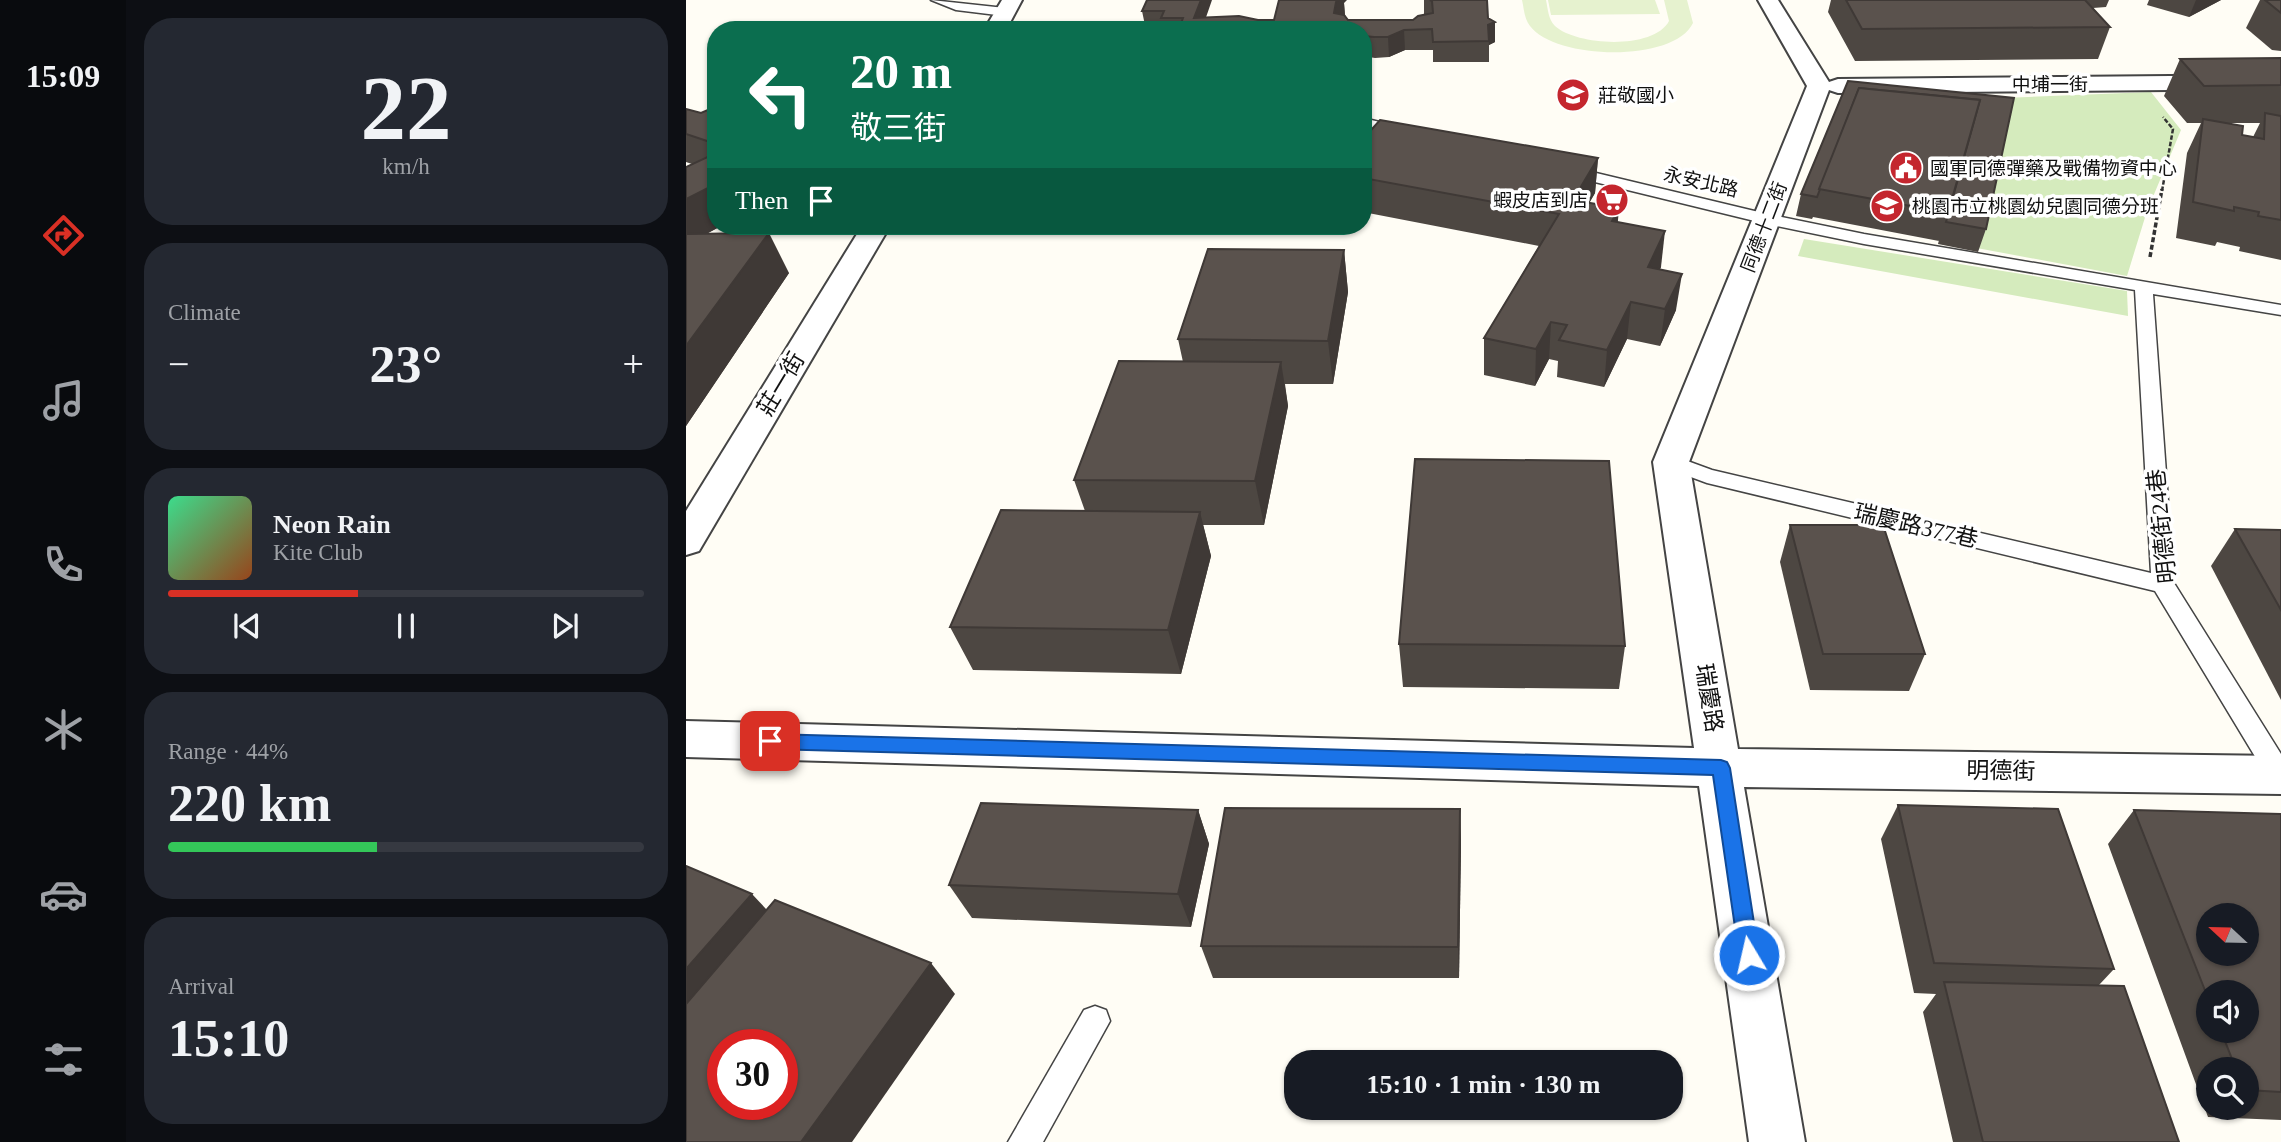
<!DOCTYPE html>
<html lang="en">
<head>
<meta charset="utf-8">
<style>
  body { margin:0; font-family:"Times New Roman","Noto Sans TC",serif; background:#242831; color:#f1f3f6; height:100vh; display:flex; flex-direction:column; font-size:26px; white-space:nowrap }
  * { box-sizing:border-box; margin:0 }
  p { font-size:23px; color:#9ea1a6 }
  .icon { flex:none; width:38px; height:38px; fill:none; stroke:currentColor; stroke-width:2; stroke-linecap:round; stroke-linejoin:round }
  .map { position:relative; flex:1; overflow:hidden }
  .side { display:flex; flex-direction:column; gap:18px; padding:18px; background:#0d0f14; width:560px }
  .side>* { flex:none }
  .hud { position:absolute; left:21px; top:21px; width:665px; height:214px; border-radius:28px; box-shadow:0 2px 5px #0004; background:#0b6e4f; color:#fff; overflow:hidden }
  .needle { width:46px; rotate:292deg }
  .tools { position:absolute; left:1510px; top:903px; display:grid; gap:14px }
  .tools a { display:grid; place-items:center; width:63px; height:63px; border-radius:50%; background:#171b24; box-shadow:0 2px 5px #0004; font-size:35px }
  .speed { position:absolute; left:21px; top:1029px; display:flex; gap:14px; font-size:35px; font-weight:700; text-align:center }
  .speed>* { display:grid; place-content:center; width:91px; height:91px; border-radius:50%; background:#171b24; box-shadow:0 2px 5px #0004; line-height:1 }
  .speed .limit { border:10px solid #d22; background:#fff; color:#111 }
  .pin { position:absolute; display:grid; place-items:center; width:60px; height:60px; color:#fff; margin:-30px; border-radius:14px; box-shadow:0 4px 10px #0006 }
  .me { position:absolute; width:77px; margin:-38px; rotate:351deg; stroke-linejoin:round; filter:drop-shadow(0 0 5px #0008) }
  .turn { display:flex; align-items:center; gap:24px; height:147px; padding:0 28px; font-size:32px }
  .turn .icon { width:91px; height:91px; stroke-width:2.5 }
  .turn b { display:block; font-size:49px; line-height:60px }
  .then { display:flex; align-items:center; height:66px; padding:0 28px; background:#0003; gap:14px; font-size:26px }
  .big { font-size:52px; font-weight:700; line-height:1.1 }
  .side .widget { flex:1; display:flex; flex-direction:column; justify-content:center; gap:10px; min-width:0; padding:0 24px; border-radius:28px; background:#242831 }
  .side .dial { align-items:center; gap:0 }
  .dial b { font-size:91px; line-height:1 }
  .song { display:flex; align-items:center; gap:21px }
  .cover { width:84px; height:84px; border-radius:10px; background:linear-gradient(135deg,hsl(150 70% 55%),hsl(20 70% 35%)) }
  .played { height:7px; border-radius:4px; background:linear-gradient(90deg,#d93025 40%,#363941 40%) }
  .keys { display:flex; justify-content:space-around; direction:ltr }
  .heat { display:flex; justify-content:space-between; align-items:center; font-size:38px; direction:ltr }
  .charge { height:10px; border-radius:5px; background:linear-gradient(90deg,#34c759 44%,#363941 0) }
  .trip { position:absolute; left:598px; top:1050px; width:399px; height:70px; border-radius:28px; background:#171b24; box-shadow:0 2px 5px #0004; font-weight:700; line-height:70px; text-align:center }
  main { display:flex; flex:1; min-height:0 }
  .menu { display:flex; flex-direction:column; width:126px; justify-content:space-around; align-items:center; background:#090b0e; color:#9ea1a6 }
  .menu .icon { width:49px; height:49px }
  .menu .current { color:#d93025 }
  .menu b { font-size:32px; color:#f1f3f6 }
  .map>svg:first-child { display:block }
  .green { fill:#d5ebbd }
  .pitch { fill:#e6f2cf }
  .lines { fill:none; stroke-linecap:round; stroke-linejoin:round }
  .lane-casing { stroke:#444; stroke-width:3 }
  .street-casing { stroke:#444; stroke-width:4 }
  .path-far1 { stroke:#333; stroke-width:2.5; stroke-dasharray:4.5 2; stroke-linecap:butt }
  .path { stroke:#333; stroke-width:3.5; stroke-dasharray:5 2.5; stroke-linecap:butt }
  .lane { fill:#fff; fill-rule:evenodd }
  .street { fill:#fff; fill-rule:evenodd }
  .wall { fill:#4d4742; fill-rule:evenodd }
  .shaded-wall { fill:#3f3936 }
  .building { fill:#5a524d; stroke:#3f3936; stroke-width:2; fill-rule:evenodd }
  .route { fill:#1a73e8; stroke:#114b97; stroke-width:2 }
  .labels { text-anchor:middle; dominant-baseline:central; stroke-width:7; stroke-linejoin:round; paint-order:stroke }
  .far-street-label { font-size:19px; fill:#111; stroke:#fff }
  .far-poi-label { font-size:19px; fill:#111; stroke:#fff; text-anchor:start }
  .street-label { font-size:23px; fill:#111; stroke:#fff }
</style>
</head>
<body>
<main>
<nav class="menu">
<b>15:09</b>
<svg class="icon current" aria-label="directions" viewBox="0 0 24 24"><path d="M12 3l9 9-9 9-9-9zM9 14v-3h6M13 9l2 2-2 2"/></svg>
<svg class="icon" aria-label="music" viewBox="0 0 24 24"><path d="M9 18V5l10-2v13"/><circle cx="6" cy="18" r="3"/><circle cx="16" cy="16" r="3"/></svg>
<svg class="icon" aria-label="phone" viewBox="0 0 24 24"><path d="M5 4h4l2 5-3 2q2 4 5 5l2-3 5 2v4C11 20 4 13 5 4z"/></svg>
<svg class="icon" aria-label="climate" viewBox="0 0 24 24"><path d="M12 3v18M4 7l16 10M4 17L20 7"/></svg>
<svg class="icon" aria-label="car" viewBox="0 0 24 24"><path d="M5 17H2v-5l4-1 3-4h7l3 4 3 1v5h-3M9 17h6M6 11h13"/><circle cx="7" cy="17" r="2"/><circle cx="17" cy="17" r="2"/></svg>
<svg class="icon" aria-label="filters" viewBox="0 0 24 24"><path d="M4 7h16M4 17h16"/><circle cx="9" cy="7" r="2"/><circle cx="15" cy="17" r="2"/></svg>
</nav>
<section class="side">
<div class="widget dial"><b>22</b><p>km/h</p></div>
<div class="widget"><p>Climate</p>
<div class="heat"><a>−</a><b class="big">23°</b><a>+</a></div>
</div>
<div class="widget">
<div class="song"><i class="cover"></i><div><b>Neon Rain</b><p>Kite Club</p></div></div>
<div class="played"></div>
<div class="keys"><svg class="icon" aria-label="previous" viewBox="0 0 24 24"><path d="M18 5L8 12l10 7zM5 5v14"/></svg><svg class="icon" aria-label="pause" viewBox="0 0 24 24"><path d="M8 5v14M16 5v14"/></svg><svg class="icon" aria-label="next" viewBox="0 0 24 24"><path d="M6 5l10 7-10 7zM19 5v14"/></svg></div>
</div>
<div class="widget"><p>Range · 44%</p><b class="big">220 km</b><div class="charge"></div></div>
<div class="widget"><p>Arrival</p><b class="big">15:10</b></div>
</section>
<div class="map">
<svg width="1595" height="1142" viewBox="0 0 1595 1142">
  <rect width="100%" height="100%" fill="#fffdf5"/>
  <g class="green">
    <polygon points="1465,92 1495,130 1461,211 1441,276 1253,241 1266,194 1172,104"/>
    <polygon points="1118,239 1441,291 1442,316 1112,256"/>
  </g>
  <g class="pitch">
    <path d="M836,0h24c2,9 2,19 9,26 22,20 99,24 114,-5l-5,-21h23l6,23c-19,40 -138,37 -163,3 -6,-7 -6,-18 -8,-26z"/>
    <polygon points="862,0 969,0 974,14 865,15"/>
  </g>
  <g class="lines">
    <defs>
      <g id="lane">
        <polygon points="245,0 319,8 325,12 319,16 270,10"/>
        <polygon points="677,118 723,129 725,132 718,136 677,126"/>
        <polygon points="881,166 1081,214 1178,234 1595,305 1595,315 1467,294 1488,583 1595,754 1595,786 1585,783 1469,591 1021,483 978,467 975,462 978,457 985,455 1026,470 1465,573 1449,290 1178,244 1081,224 876,174 873,171"/>
        <polygon points="409,1006 420,1010 424,1021 357,1142 322,1142 398,1010"/>
      </g>
      <g id="street">
        <polygon points="316,0 336,0 320,30 298,30"/>
        <polygon points="1072,0 1092,0 1143,82 1152,79 1595,75 1595,89 1152,93 1143,90 1003,462 1052,749 1595,756 1595,794 1058,787 1119,1142 1063,1142 1013,786 0,757 0,721 1008,748 967,462 1121,86"/>
        <polygon points="176,226 204,226 13,551 0,555 0,511"/>
      </g>
    </defs>
    <use href="#lane" class="lane-casing"/>
    <use href="#street" class="street-casing"/>
    <polyline class="path-far1" points="1476,191 1487,129 1477,117"/>
    <polyline class="path" points="1464,257 1476,189"/>
    <use href="#lane" class="lane"/>
    <use href="#street" class="street"/>
  </g>
  <g class="wall">
    <polygon points="461,0 520,17 572,20 588,20 658,3 659,15 662,20 727,20 738,15 738,0 801,0 802,18 809,22 809,42 803,45 803,62 747,62 747,50 719,50 703,57 689,58 677,56 677,30 460,30 456,11"/>
    <polygon points="1145,0 1423,0 1420,7 1407,8 1424,27 1412,59 1169,61 1142,12"/>
    <polygon points="1463,0 1535,0 1503,17 1461,5"/>
    <polygon points="1574,0 1595,0 1595,51 1586,50 1560,28"/>
    <path d="M1595,58v202l-42,-9 1,-4 -23,-5 -2,4 -39,-8 11,-85 14,-30h-14l-23,-27 16,-37zM1540,123h34l-7,14 -11,-2z"/>
    <polygon points="1162,81 1300,229 1292,252 1252,244 1253,240 1253,241 1127,217 1126,219 1110,216 1115,194"/>
    <polygon points="0,109 15,113 30,111 30,226 35,226 20,234 103,273 0,426 6,164 0,162"/>
    <polygon points="677,139 912,158 909,193 903,203 932,222 975,267 974,269 990,310 974,346 941,339 918,387 871,377 872,361 863,359 849,386 798,375 798,338 853,246 677,212"/>
    <polygon points="658,250 662,292 647,384 599,384 602,406 578,525 517,525 525,556 495,674 287,670 264,627 399,511 388,480 497,362 492,339"/>
    <polygon points="1104,525 1239,654 1223,691 1124,690 1094,562"/>
    <polygon points="1549,529 1595,530 1595,700 1525,566"/>
    <polygon points="713,644 939,646 933,689 717,687"/>
    <polygon points="1212,805 1428,969 1413,985 1493,1142 1267,1142 1237,1012 1250,994 1228,993 1195,839"/>
    <polygon points="774,809 775,843 773,978 527,978 515,946"/>
    <polygon points="512,810 523,844 505,927 286,918 263,885"/>
    <path d="M1448,810l147,4v306l-73,-3 -100,-273zM1522,992l39,39h-39zM1522,1069h39v39h-39z"/>
  </g>
  <g class="shaded-wall">
    <polygon points="515,0 526,0 517,26 508,18"/>
    <polygon points="651,0 661,0 658,3 659,17 648,13 650,2"/>
    <polygon points="1510,0 1535,0 1503,17"/>
    <polygon points="809,22 809,42 803,45 802,25"/>
    <polygon points="718,30 719,50 703,57 702,37"/>
    <polygon points="912,158 909,193 885,235 887,200"/>
    <polygon points="30,184 30,226 35,226 0,245 0,199"/>
    <polygon points="933,208 930,244 926,221"/>
    <polygon points="979,231 975,267 958,303 962,267"/>
    <polygon points="83,233 103,273 0,426 0,346"/>
    <polygon points="658,250 662,292 647,384 642,341"/>
    <polygon points="996,274 990,310 974,346 979,309"/>
    <polygon points="945,302 941,339 918,387 921,350"/>
    <polygon points="865,322 863,359 849,386 850,349"/>
    <polygon points="595,362 602,406 578,525 569,481"/>
    <polygon points="514,512 525,556 495,674 482,630"/>
    <polygon points="774,809 775,843 773,978 772,947"/>
    <polygon points="512,810 523,844 505,927 492,894"/>
    <polygon points="66,894 97,927 0,1041 0,969"/>
    <polygon points="245,963 269,994 166,1142 115,1142"/>
  </g>
  <g class="building">
    <polygon points="461,0 515,0 508,18 553,16 572,20 588,20 593,0 653,0 650,2 648,13 658,15 662,20 727,20 732,16 747,13 746,1 744,0 801,0 802,18 809,22 802,25 803,41 747,42 746,29 718,30 702,37 688,37 677,36 677,30 674,30 674,28 643,30 589,30 589,29 528,30 527,25 494,26 497,18 475,18 478,11 456,11"/>
    <polygon points="1160,0 1399,0 1424,27 1176,29"/>
    <polygon points="1579,0 1595,0 1595,13"/>
    <polygon points="1595,58 1595,85 1518,86 1494,59"/>
    <polygon points="1162,81 1328,98 1300,229 1260,222 1294,100 1173,88 1131,197 1115,194"/>
    <polygon points="1173,88 1294,100 1262,213 1133,189"/>
    <polygon points="0,109 15,113 24,109 30,111 30,144 0,134"/>
    <polygon points="1579,113 1595,116 1595,220 1572,216 1573,212 1548,207 1548,211 1507,202 1517,119 1557,126 1556,135 1578,139"/>
    <polygon points="694,120 912,158 887,200 933,208 926,221 979,231 962,267 996,274 979,309 945,302 921,350 873,340 881,325 865,322 850,349 798,338 873,214 677,178 677,139"/>
    <polygon points="30,153 30,184 0,199 0,167"/>
    <polygon points="83,233 0,346 0,234"/>
    <polygon points="522,249 658,250 642,341 492,339"/>
    <polygon points="433,361 595,362 569,481 388,480"/>
    <polygon points="729,459 923,461 939,646 713,644"/>
    <polygon points="315,510 514,512 482,630 264,627"/>
    <polygon points="1104,525 1197,525 1239,654 1137,654"/>
    <polygon points="1549,529 1595,530 1595,610"/>
    <polygon points="295,803 512,810 492,894 263,885"/>
    <polygon points="1212,805 1372,809 1428,969 1248,963"/>
    <polygon points="539,808 774,809 772,947 515,946"/>
    <path d="M1448,810l147,4v278l-34,-2v-21h-11l-15,-38h26v-39h-39v6zM1522,915h39v39h-39z"/>
    <polygon points="0,866 66,894 0,969"/>
    <path d="M89,900l156,63 -130,179h-115v-138zM37,1045h59v59h-59z"/>
    <polygon points="1258,982 1438,986 1493,1142 1297,1142"/>
  </g>
  <polygon class="route" points="84,734 1035,760 1041,762 1044,768 1073,955 1070,962 1063,965 1056,962 1053,955 1027,775 84,749 77,746 75,741 77,736"/>
  <defs>
    <symbol id="school-disc" viewBox="-11 -11 22 22"><circle r="9.5" fill="#c4262e" stroke="#fff"/><path d="M0-5L7-2L0 1L-7-2ZM-4 1L0 2.5L4 1V4Q0 6-4 4Z" fill="#fff"/></symbol>
    <symbol id="civic-disc" viewBox="-11 -11 22 22"><circle r="9.5" fill="#c4262e" stroke="#fff"/><path d="M-.6-6.5H3V-4.5H.6V-3L4-1V1h2V6H-6V1h2V-1L-.6-3ZM-1.2 2.5V6h2.4V2.5Z" fill="#fff"/></symbol>
    <symbol id="supermarket-disc" viewBox="-11 -11 22 22"><circle r="9.5" fill="#c4262e" stroke="#fff"/><path d="M-6-5.5h2.5l.6 2H6L4.5 2H-2.5L-4.4-4H-6ZM-1.5 3.2a1.3 1.3 0 1 0 .1 0ZM3 3.2a1.3 1.3 0 1 0 .1 0Z" fill="#fff"/></symbol>
  </defs>
  <g fill-rule="evenodd">
    <use href="#school-disc" x="868" y="76" width="38" height="38"/>
    <use href="#civic-disc" x="1201" y="149" width="38" height="38"/>
    <use href="#supermarket-disc" x="907" y="181" width="38" height="38"/>
    <use href="#school-disc" x="1182" y="187" width="38" height="38"/>
  </g>
  <g class="labels">
    <g class="far-street-label">
      <text x="1364" y="84">中埔一街</text>
      <text transform="translate(1015 182) rotate(13)">永安北路</text>
      <text transform="translate(1078 227) rotate(-69)">同德十二街</text>
    </g>
    <g class="far-poi-label">
      <text x="912" y="95">莊敬國小</text>
      <text x="1244" y="168">國軍同德彈藥及戰備物資中心</text>
      <text x="902" y="200" text-anchor="end">蝦皮店到店</text>
      <text x="1226" y="206">桃園市立桃園幼兒園同德分班</text>
    </g>
    <g class="street-label">
      <text transform="translate(95 384) rotate(-59)">莊一街</text>
      <text transform="translate(1230 526) rotate(13)">瑞慶路377巷</text>
      <text transform="translate(1476 526) rotate(-96)">明德街24巷</text>
      <text transform="translate(1023 698) rotate(81)">瑞慶路</text>
      <text transform="translate(1315 771) rotate(1)">明德街</text>
    </g>
  </g>
</svg>
<div class="tools">
<a><svg class="needle" viewBox="-14 -14 28 28"><path d="M0-13l5 13h-10z" fill="#e53935"/><path d="M0 13l5-13h-10z" fill="#9ea1a6"/></svg></a>
<a><svg class="icon" aria-label="sound" viewBox="0 0 24 24"><path d="M4 9h4l5-4v14l-5-4H4zM17 9q2 3 0 6"/></svg></a>
<a><svg class="icon" aria-label="search" viewBox="0 0 24 24"><circle cx="10" cy="10" r="6"/><path d="M15 15l6 6"/></svg></a>
</div>
<div class="speed"><div class="limit">30</div></div>
<div class="pin" style="left:84px;top:741px;background:#d93025"><svg class="icon" aria-label="arrive" viewBox="0 0 24 24"><path d="M6 21V4h12l-3 4 3 4H6"/></svg></div>
<svg class="me" style="left:1063px;top:955px" viewBox="-20 -20 40 40"><circle r="17" fill="#1a73e8" stroke="#fff" stroke-width="3"/><path d="M0-11L8 9 0 5-8 9z" fill="#fff"/></svg>
<div class="trip">15:10 · 1 min · 130 m</div>
<div class="hud">
<div class="turn"><svg class="icon" aria-label="left" viewBox="0 0 24 24"><path d="M17 20v-9H6M10 6l-5 5 5 5"/></svg><div><b>20 m</b>敬三街</div></div>
<div class="then">Then<svg class="icon" aria-label="arrive" viewBox="0 0 24 24"><path d="M6 21V4h12l-3 4 3 4H6"/></svg></div>
</div>
</div>
</main>
</body>
</html>
